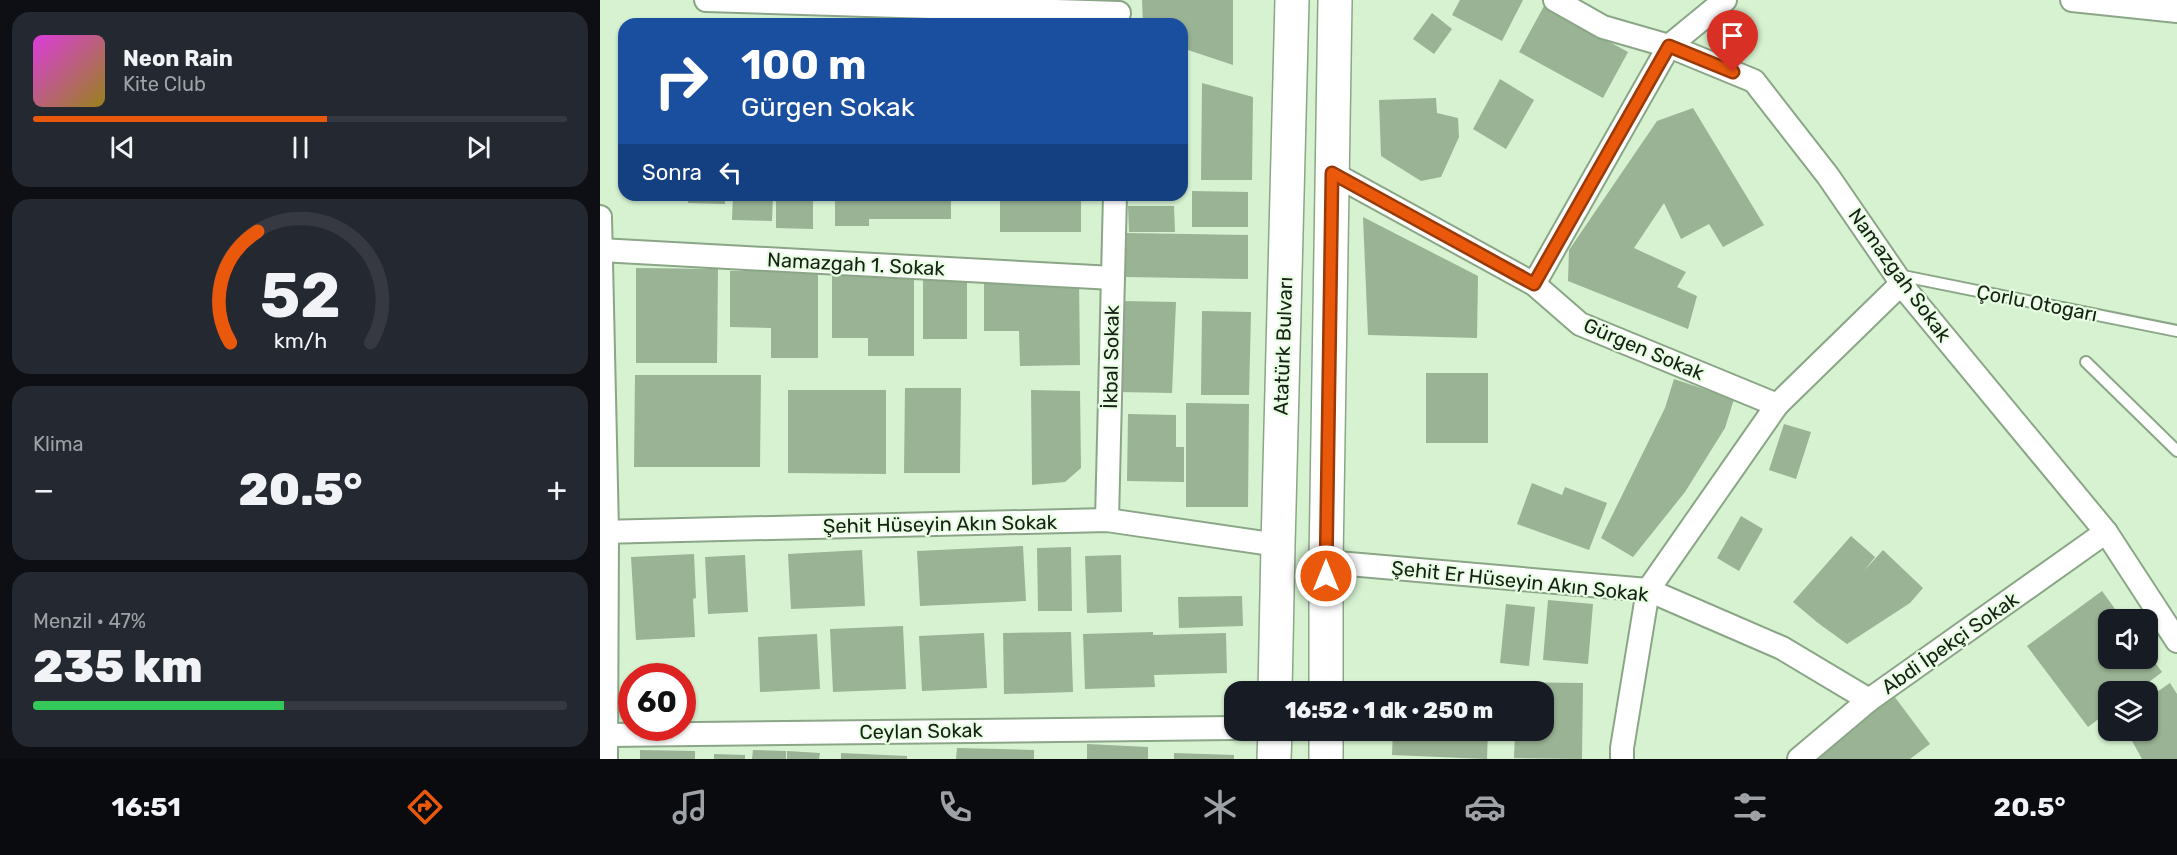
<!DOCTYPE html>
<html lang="tr">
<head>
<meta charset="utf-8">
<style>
  body { margin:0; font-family:Rubik,sans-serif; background:#242831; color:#f1f3f6; height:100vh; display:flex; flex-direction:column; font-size:22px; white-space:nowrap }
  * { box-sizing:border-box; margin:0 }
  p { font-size:20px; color:#9ea1a6 }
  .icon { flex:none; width:33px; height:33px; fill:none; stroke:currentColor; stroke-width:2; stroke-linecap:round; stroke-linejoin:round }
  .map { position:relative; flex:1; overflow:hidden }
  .drawer { display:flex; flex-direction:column; gap:12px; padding:12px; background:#0d0f14; width:600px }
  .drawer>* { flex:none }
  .hud { position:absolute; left:18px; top:18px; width:570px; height:183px; border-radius:18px; box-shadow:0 2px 4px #0004; background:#1a4fa0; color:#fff; overflow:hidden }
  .fabs { position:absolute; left:1498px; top:609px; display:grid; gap:12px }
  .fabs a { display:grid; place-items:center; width:60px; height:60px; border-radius:12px; background:#171b24; box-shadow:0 2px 4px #0004; font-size:30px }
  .speed { position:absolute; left:18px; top:663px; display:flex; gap:12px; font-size:30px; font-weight:700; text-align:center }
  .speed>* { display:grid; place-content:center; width:78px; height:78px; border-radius:50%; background:#171b24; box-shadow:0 2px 4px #0004; line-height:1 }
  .speed .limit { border:9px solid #d22; background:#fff; color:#111 }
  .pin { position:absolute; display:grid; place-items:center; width:51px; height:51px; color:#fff; margin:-62px -26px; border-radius:50% 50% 50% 0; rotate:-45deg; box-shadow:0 0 6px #0007 }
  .pin .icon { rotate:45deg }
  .me { position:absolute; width:66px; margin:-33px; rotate:0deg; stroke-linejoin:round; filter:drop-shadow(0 0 4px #0008) }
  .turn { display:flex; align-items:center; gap:21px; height:126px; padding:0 24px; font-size:27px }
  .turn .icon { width:78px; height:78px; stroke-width:2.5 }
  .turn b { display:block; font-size:42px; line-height:51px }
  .then { display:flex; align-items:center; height:57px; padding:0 24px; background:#0003; gap:12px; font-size:22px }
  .big { font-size:45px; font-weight:800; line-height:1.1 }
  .drawer .widget { flex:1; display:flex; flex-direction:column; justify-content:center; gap:9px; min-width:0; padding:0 21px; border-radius:18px; background:#242831 }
  .drawer .dial { align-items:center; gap:0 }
  .dial svg { height:156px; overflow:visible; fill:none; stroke:#363941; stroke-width:7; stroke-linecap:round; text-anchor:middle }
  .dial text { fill:#f1f3f6; stroke:none }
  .song { display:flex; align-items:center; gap:18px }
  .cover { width:72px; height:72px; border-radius:9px; background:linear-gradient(135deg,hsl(300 70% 55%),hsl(50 70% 35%)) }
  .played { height:6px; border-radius:3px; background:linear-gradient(90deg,#ea580c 55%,#363941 55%) }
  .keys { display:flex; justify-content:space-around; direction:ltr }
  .heat { display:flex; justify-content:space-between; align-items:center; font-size:33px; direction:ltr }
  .charge { height:9px; border-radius:4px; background:linear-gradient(90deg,#34c759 47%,#363941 0) }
  .trip { position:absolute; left:624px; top:681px; width:330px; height:60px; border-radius:18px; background:#171b24; box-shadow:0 2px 4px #0004; font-weight:800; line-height:60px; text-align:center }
  .dock { display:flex; height:96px; justify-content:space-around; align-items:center; background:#090b0e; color:#9ea1a6 }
  .dock .icon { width:42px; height:42px }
  .dock .on { color:#ea580c }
  .dock b { font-size:27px; color:#f1f3f6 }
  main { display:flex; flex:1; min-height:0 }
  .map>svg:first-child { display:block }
  .building { fill:#99b394 }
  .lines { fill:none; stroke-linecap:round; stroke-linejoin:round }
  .lane-casing { stroke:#8ba687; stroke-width:14 }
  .street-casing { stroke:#8ba687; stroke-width:26 }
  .primary-casing { stroke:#8ba687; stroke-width:36 }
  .lane { stroke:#fff; stroke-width:10 }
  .street { stroke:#fff; stroke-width:22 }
  .primary { stroke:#fff; stroke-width:33 }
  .route-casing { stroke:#983908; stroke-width:15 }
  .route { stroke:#ea580c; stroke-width:10 }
  .labels { text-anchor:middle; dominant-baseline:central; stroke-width:4.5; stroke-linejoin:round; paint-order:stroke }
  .street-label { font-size:20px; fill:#172115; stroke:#e7fee3 }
</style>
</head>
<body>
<main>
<section class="drawer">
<div class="widget">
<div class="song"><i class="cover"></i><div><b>Neon Rain</b><p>Kite Club</p></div></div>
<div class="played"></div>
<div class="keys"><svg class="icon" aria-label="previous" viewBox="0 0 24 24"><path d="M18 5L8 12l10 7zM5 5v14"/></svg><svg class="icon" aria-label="pause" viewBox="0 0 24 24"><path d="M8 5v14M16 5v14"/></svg><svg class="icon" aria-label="next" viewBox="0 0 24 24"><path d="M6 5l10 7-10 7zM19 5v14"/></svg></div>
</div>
<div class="widget dial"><svg viewBox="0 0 100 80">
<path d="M14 69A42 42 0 1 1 86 69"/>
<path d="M14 69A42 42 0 0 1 28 12" stroke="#ea580c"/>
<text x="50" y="56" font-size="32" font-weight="700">52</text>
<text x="50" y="72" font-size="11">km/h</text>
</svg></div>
<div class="widget"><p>Klima</p>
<div class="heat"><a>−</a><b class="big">20.5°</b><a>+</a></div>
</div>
<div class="widget"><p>Menzil · 47%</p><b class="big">235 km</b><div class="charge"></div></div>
</section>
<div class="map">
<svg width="1577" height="759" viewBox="0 0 1577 759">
  <rect width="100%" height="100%" fill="#d6f2d1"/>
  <g class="building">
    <polygon points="542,0 633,0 633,65 582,48 582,24 543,24"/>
    <polygon points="860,0 923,0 902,41 852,15"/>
    <polygon points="944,6 1028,52 1003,98 919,52"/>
    <polygon points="832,13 852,29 834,54 813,39"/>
    <rect x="41" y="18" width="92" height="6"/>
    <rect x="138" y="19" width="44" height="5"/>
    <polygon points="582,66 586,67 587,95 582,95"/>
    <polygon points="900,79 934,100 906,149 873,129"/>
    <polygon points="602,83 653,97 652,180 601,180"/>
    <polygon points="836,98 837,113 858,118 859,137 841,177 821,181 781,156 779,100"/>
    <polygon points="1093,108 1164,225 1123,247 1109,224 1081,239 1064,203 1034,248 1086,272 1077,287 1097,296 1088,329 968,281 969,250 1057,121"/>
    <polygon points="592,191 648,192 648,227 592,227"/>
    <polygon points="88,195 125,195 125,204 88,203"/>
    <polygon points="133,195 173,195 172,221 132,220"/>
    <polygon points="176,195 213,195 213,229 176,228"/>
    <polygon points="235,195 351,195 351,219 269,219 269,226 235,226"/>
    <rect x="400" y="195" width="81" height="37"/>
    <polygon points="528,206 574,206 575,232 529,232"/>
    <polygon points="763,217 878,276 877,338 768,335"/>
    <polygon points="526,233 648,235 648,279 526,277"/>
    <polygon points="36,268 118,269 117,363 36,363"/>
    <polygon points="130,271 218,271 218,358 171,358 171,328 130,327"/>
    <polygon points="232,272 314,276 314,356 268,356 268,338 232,338"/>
    <rect x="323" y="276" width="44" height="63"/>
    <polygon points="384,278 479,278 480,365 420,366 419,331 384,331"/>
    <polygon points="521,301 576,302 572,393 519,392"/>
    <polygon points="602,311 651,312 649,395 601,395"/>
    <rect x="826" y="373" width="62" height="70"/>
    <polygon points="35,375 161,375 160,467 34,467"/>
    <polygon points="1074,379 1134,399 1125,428 1085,492 1033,557 1001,538 1065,408"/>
    <polygon points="305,388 361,388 360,473 304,473"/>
    <polygon points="188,390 286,390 286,474 188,473"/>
    <polygon points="431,390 480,391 481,468 465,482 432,485"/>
    <polygon points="586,403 649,404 648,507 586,507"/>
    <polygon points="528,414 576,415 576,447 584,447 584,482 527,481"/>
    <polygon points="1184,424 1211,432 1196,479 1169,470"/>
    <polygon points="932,483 962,495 965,487 1007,503 989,550 917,524"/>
    <polygon points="1141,516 1163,529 1139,571 1117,558"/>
    <polygon points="1251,536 1275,557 1264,571 1283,550 1323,588 1310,603 1247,644 1218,623 1193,602"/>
    <polygon points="423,546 426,601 320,606 317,551"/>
    <polygon points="471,547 472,611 438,611 437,548"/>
    <polygon points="262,550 265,606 191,609 188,554"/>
    <polygon points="94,554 96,598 93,599 95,637 36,640 31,557"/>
    <polygon points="145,555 148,612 108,614 105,557"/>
    <polygon points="521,555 522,612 487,613 485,556"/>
    <polygon points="1502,591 1523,620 1509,620 1509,658 1548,658 1548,653 1562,672 1536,692 1509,692 1509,711 1488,727 1427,646"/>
    <polygon points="642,596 643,626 579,628 578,597"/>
    <polygon points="948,600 993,604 988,664 943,660"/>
    <polygon points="906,604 935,607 929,666 900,663"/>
    <polygon points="303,626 306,689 233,692 230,629"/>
    <polygon points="471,632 473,692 404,694 403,633"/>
    <polygon points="553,632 553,635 626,633 627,673 554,675 555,687 485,689 483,634"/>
    <polygon points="384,633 387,688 322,691 319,636"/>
    <polygon points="217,634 220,689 160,692 158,637"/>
    <polygon points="915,682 983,683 982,759 914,758 915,730 944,730 944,692 915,692"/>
    <polygon points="1570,683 1577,694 1577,759 1542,759 1526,730 1548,730 1548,698"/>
    <polygon points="795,687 839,690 839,692 795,692"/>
    <polygon points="1291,692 1330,744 1310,759 1211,759"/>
    <polygon points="793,730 888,730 887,759 792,755"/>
    <polygon points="487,744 548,747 548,759 487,759"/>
    <polygon points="357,748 434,750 434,759 356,759"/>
    <polygon points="40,750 95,751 95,759 40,759"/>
    <polygon points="153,750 186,751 186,759 152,759"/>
    <polygon points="187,751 220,753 219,759 187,759"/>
    <polygon points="241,753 307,756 307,759 241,759"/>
    <polygon points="574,753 634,755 634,759 574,759"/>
    <polygon points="114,754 145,755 145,759 114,759"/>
  </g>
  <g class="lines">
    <defs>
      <g id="lane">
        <polyline points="1298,275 1577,331"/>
        <polyline points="1486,362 1577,451"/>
      </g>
      <g id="street">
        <polyline points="106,0 519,13"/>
        <polyline points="955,0 1003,27 1069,46 1154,81 1228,176 1309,294 1506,532 1577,641"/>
        <polyline points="1472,0 1577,11"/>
        <polyline points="732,173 934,284 980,324 1177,405"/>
        <polyline points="0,217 7,532 6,759"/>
        <polyline points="0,250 513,278"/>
        <polyline points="934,284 1069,46 1125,0"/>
        <polyline points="507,520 515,195"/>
        <polyline points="0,532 507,520 678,545"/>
        <polyline points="726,562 1048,590 1182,648 1269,700"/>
        <polyline points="7,735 634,728"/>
        <polyline points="1022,759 1022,748 1048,590 1177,405 1302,283"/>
        <polyline points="1199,759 1269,700 1506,532"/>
      </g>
      <g id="primary">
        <polyline points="675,692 678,545 692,0"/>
        <polyline points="726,692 726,562 735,0"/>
        <polyline points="726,730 726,759"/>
        <polyline points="674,759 675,730"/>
      </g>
    </defs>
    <use href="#lane" class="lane-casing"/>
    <use href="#street" class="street-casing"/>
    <use href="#primary" class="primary-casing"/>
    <use href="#lane" class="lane"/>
    <use href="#street" class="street"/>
    <use href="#primary" class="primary"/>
  </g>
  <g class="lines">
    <defs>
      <polyline id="route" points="726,576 732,173 934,284 1069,46 1133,72"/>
    </defs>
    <use href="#route" class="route-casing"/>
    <use href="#route" class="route"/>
  </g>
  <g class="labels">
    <g class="street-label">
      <text transform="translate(256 264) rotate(3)">Namazgah 1. Sokak</text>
      <text transform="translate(1300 275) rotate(54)">Namazgah Sokak</text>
      <text transform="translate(1437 303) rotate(11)">Çorlu Otogarı</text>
      <text transform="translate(683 346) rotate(-88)">Atatürk Bulvarı</text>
      <text transform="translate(1044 349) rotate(23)">Gürgen Sokak</text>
      <text transform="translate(511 357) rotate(-89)">İkbal Sokak</text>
      <text transform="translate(340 524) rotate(-1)">Şehit Hüseyin Akın Sokak</text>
      <text transform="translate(920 581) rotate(6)">Şehit Er Hüseyin Akın Sokak</text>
      <text transform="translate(1350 643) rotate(-35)">Abdi İpekçi Sokak</text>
      <text transform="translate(321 731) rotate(-1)">Ceylan Sokak</text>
    </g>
  </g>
</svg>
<div class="fabs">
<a><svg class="icon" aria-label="sound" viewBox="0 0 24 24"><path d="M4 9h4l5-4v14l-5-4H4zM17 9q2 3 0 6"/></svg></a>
<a><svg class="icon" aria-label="layers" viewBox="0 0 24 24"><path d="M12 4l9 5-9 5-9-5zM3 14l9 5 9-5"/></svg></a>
</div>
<div class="speed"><div class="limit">60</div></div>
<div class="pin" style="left:1133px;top:72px;background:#d93025"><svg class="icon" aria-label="arrive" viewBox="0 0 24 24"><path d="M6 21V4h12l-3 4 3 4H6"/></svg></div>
<svg class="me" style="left:726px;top:576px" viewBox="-20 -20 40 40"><circle r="17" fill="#ea580c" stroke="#fff" stroke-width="3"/><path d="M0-11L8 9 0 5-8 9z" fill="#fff"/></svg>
<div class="trip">16:52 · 1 dk · 250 m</div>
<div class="hud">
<div class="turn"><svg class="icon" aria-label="right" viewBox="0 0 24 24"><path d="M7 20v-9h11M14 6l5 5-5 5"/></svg><div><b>100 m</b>Gürgen Sokak</div></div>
<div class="then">Sonra<svg class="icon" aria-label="left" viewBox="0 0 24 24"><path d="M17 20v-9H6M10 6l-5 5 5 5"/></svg></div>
</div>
</div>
</main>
<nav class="dock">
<b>16:51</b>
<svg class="icon on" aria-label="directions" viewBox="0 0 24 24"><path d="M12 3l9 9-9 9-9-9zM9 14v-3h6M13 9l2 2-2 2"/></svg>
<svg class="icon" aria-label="music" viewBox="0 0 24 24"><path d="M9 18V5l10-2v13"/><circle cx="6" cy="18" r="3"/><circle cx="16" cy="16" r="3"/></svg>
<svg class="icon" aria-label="phone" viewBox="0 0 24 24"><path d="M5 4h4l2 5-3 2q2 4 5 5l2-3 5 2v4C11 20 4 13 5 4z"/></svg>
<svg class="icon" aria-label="climate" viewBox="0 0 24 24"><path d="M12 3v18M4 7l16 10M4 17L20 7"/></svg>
<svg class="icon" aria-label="car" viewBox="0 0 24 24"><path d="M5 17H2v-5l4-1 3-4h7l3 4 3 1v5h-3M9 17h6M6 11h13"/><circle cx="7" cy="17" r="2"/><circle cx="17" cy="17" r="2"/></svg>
<svg class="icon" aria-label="filters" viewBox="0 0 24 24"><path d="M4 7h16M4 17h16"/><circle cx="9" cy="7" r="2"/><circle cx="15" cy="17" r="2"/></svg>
<b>20.5°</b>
</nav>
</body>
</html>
